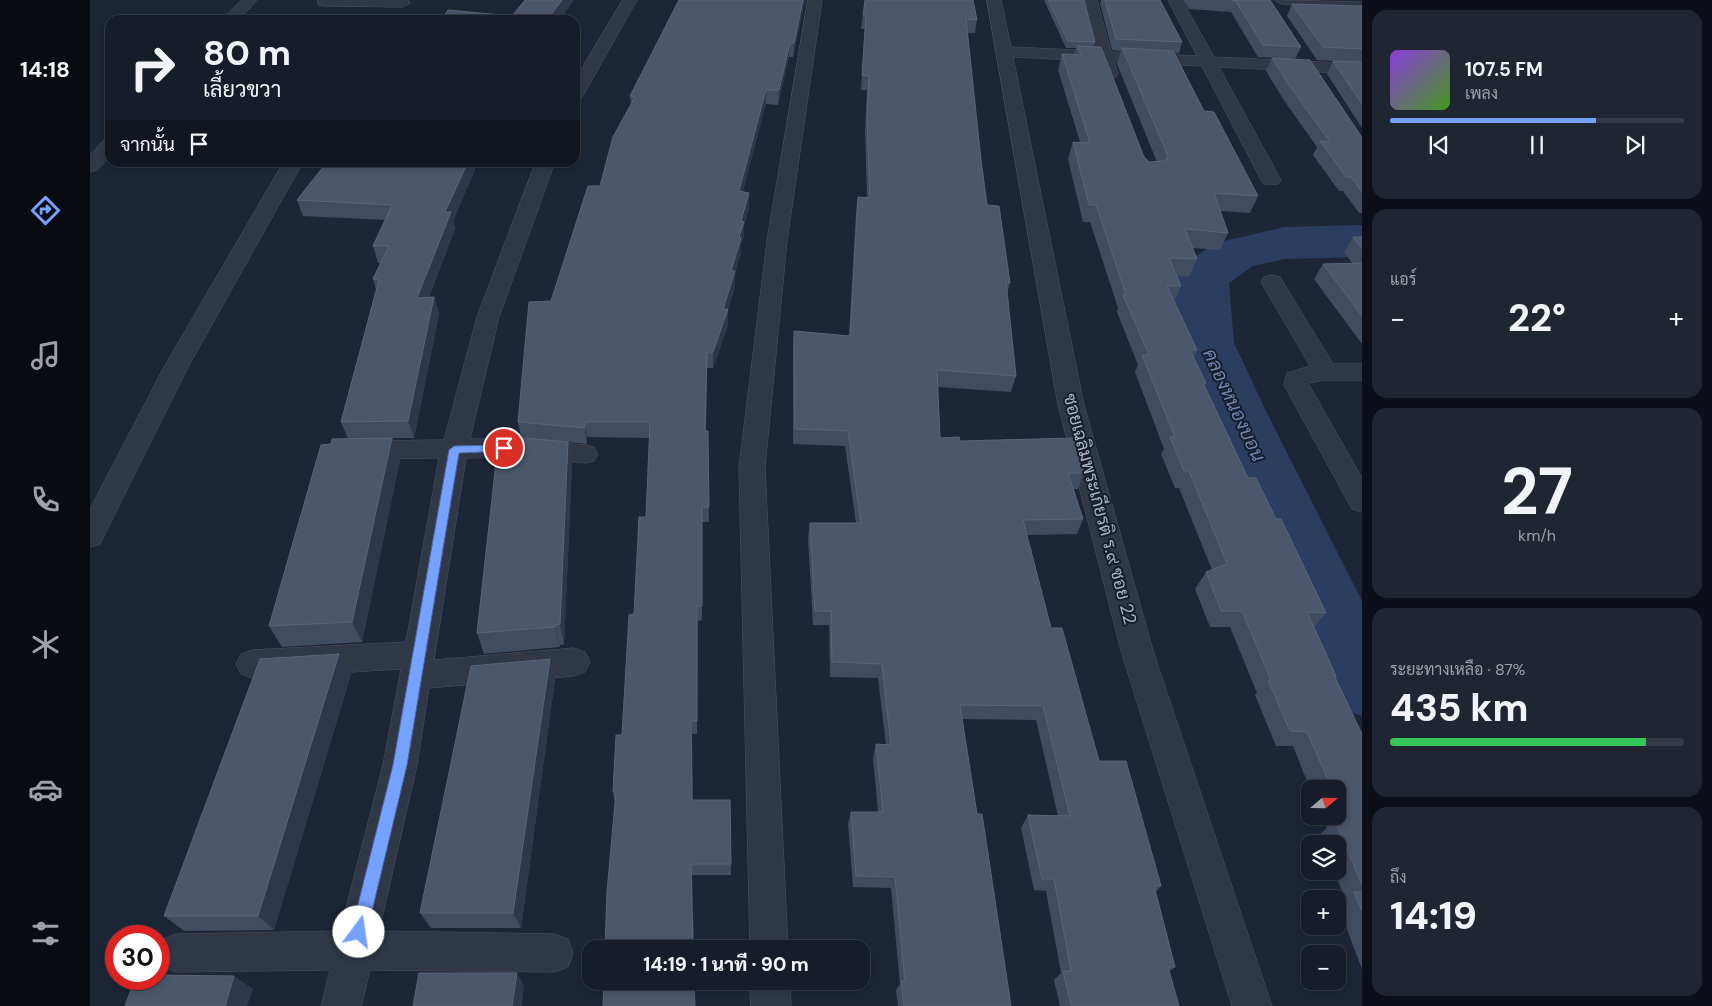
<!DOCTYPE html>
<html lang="th">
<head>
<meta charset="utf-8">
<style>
  body { margin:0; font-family:"DM Sans",Sarabun,sans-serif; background:#1f2531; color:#f1f3f6; height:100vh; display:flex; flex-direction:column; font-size:19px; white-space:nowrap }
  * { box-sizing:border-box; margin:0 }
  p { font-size:16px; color:#9ea1a8 }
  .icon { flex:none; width:28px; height:28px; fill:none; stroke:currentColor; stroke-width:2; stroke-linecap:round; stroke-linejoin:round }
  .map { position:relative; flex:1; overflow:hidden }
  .details { display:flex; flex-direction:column; gap:10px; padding:10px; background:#0c0f17; width:350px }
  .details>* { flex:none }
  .top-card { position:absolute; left:15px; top:15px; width:475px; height:152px; border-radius:15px; box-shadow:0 2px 8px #0003,0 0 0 1px #353a46; background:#161c29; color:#f1f3f6; overflow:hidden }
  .needle { width:32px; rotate:70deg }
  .controls { position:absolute; left:1211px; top:780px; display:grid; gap:10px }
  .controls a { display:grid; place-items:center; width:45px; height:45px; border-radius:10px; background:#161c29; box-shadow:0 2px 8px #0003,0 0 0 1px #353a46; font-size:25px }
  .speed { position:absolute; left:15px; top:925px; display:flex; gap:10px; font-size:25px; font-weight:700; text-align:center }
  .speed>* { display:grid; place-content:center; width:65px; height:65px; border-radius:50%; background:#161c29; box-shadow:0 2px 8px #0003,0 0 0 1px #353a46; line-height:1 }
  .speed .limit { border:8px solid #d22; background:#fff; color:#111 }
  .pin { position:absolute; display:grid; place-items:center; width:42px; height:42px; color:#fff; margin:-21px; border:2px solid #fff; border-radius:50%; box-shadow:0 1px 5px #0007 }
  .me { position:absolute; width:55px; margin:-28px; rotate:14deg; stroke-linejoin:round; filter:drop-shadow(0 0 4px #0008) }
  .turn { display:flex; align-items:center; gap:18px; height:105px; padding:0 15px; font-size:22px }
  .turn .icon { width:65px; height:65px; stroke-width:2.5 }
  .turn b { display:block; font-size:35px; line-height:42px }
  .then { display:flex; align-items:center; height:48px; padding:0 15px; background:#0003; gap:10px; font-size:19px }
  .big { font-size:38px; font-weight:800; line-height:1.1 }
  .details .tile { flex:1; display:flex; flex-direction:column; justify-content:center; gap:8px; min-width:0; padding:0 18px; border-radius:15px; background:#1f2531 }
  .details .dial { align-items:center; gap:0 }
  .dial b { font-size:65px; line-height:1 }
  .song { display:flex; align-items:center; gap:15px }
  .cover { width:60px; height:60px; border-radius:8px; background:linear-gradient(135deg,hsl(270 70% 55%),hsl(100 70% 35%)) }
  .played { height:5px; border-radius:2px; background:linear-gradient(90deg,#75a1ff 70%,#353a46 70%) }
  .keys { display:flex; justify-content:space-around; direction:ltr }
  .heat { display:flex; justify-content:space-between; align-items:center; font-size:28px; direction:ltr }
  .charge { height:8px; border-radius:4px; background:linear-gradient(90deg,#34c759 87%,#353a46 0) }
  .trip { position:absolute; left:492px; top:940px; width:288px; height:50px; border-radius:15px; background:#161c29; box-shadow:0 2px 8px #0003,0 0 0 1px #353a46; font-weight:800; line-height:50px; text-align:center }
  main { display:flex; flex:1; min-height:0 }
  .dock { display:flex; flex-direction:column; width:90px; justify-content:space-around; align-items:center; background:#090b10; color:#9ea1a8 }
  .dock .icon { width:35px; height:35px }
  .dock .active { color:#75a1ff }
  .dock b { font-size:22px; color:#f1f3f6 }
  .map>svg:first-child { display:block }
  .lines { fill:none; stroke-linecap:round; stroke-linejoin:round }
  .river { fill:#2c3e5f; fill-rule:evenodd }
  .minor-casing { stroke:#4b5363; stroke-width:1 }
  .minor { fill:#303848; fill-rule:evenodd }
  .wall { fill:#404c60 }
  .shaded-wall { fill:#2d384b }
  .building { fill:#4b576b; stroke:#5a6579 }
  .route { fill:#75a1ff; stroke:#4c69a6 }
  .labels { text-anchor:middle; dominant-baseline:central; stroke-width:4; stroke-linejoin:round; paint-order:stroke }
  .street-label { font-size:18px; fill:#aab2c5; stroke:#161e2c }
  .water-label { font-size:19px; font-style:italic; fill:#6f86b2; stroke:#161e2c }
</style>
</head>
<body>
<main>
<nav class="dock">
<b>14:18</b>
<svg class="icon active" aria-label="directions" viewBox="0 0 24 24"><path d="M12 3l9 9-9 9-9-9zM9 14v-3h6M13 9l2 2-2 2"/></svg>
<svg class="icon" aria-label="music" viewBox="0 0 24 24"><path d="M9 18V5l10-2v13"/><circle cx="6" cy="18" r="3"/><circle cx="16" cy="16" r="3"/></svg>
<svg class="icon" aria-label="phone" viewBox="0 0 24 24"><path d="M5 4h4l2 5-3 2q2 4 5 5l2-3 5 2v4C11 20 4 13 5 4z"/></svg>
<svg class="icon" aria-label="climate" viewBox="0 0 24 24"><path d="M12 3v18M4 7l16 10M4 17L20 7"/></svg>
<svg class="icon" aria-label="car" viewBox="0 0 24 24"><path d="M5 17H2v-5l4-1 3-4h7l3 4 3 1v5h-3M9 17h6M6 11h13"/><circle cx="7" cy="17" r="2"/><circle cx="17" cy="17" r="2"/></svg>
<svg class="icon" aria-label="filters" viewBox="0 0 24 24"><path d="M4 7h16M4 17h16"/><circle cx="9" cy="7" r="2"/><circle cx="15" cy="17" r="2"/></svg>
</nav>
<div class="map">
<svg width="1272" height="1006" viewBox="0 0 1272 1006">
  <rect width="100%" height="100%" fill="#1d2637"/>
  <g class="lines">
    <polygon class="river" points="1272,225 1272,257 1195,259 1163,266 1139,283 1144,343 1177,413 1272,601 1272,716 1244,706 1113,413 1086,343 1084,277 1092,265 1126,243 1195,227"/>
    <defs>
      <g id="minor">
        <polygon points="152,0 167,0 149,20 132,20"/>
        <polygon points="228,0 318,0 320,3 313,7 234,6 229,5"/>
        <polygon points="533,0 547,0 494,94 491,98 485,99 485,80"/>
        <polygon points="718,0 732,0 697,241 675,467 698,949 660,949 649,467 677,241"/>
        <polygon points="897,0 911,0 921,47 1005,51 993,0 1007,0 1021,52 1107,56 1078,0 1092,0 1124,57 1272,64 1272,74 1129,67 1191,180 1188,184 1174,184 1171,180 1112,66 1024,62 1028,73 1026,77 1014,77 1007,61 923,57 994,405 1064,654 1182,1006 1142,1006 1032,654 968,405"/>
        <polygon points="1185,0 1272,2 1272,12 1192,4"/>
        <polygon points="20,139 20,156 7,170 0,172 0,155 13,141"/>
        <polygon points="194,162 213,162 97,369 10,544 0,547 0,509 73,369"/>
        <polygon points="446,162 465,162 409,317 380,439 430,439 495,445 504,447 508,454 504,461 495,463 430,457 376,458 344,660 484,648 495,652 500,662 495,672 484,676 339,688 327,765 289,931 464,934 478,939 483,953 478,967 464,972 280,970 271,1006 231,1006 240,970 87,972 73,967 69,956 73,939 87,934 250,931 293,765 311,669 162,678 151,674 146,664 151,654 162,650 316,642 349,458 268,459 259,457 255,450 259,443 268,441 354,440 387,317"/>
        <polygon points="1182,275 1190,277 1243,364 1272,364 1272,380 1236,380 1218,383 1272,478 1272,512 1262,509 1194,385 1197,373 1220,366 1171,282 1174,277"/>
        <polygon points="660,981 700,981 701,1006 661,1006"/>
      </g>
    </defs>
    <use href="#minor" class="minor-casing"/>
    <use href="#minor" class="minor"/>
  </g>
  <g class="wall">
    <polygon points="715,0 703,57 699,57 688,105 676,104 652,192 659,208 654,225 654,237 651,244 651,253 645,272 645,287 638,310 638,325 623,368 617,368 616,431 618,431 619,522 612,522 612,620 608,621 607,734 602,734 603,800 640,800 641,875 602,875 604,949 515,949 525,804 523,792 532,735 544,614 556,517 560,438 497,437 497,444 478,442 482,464 474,645 470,645 470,647 394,654 387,633 424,444 431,437 428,422 461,301 510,186 541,104 540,96"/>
    <polygon points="775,0 887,20 885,33 877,33 891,160 897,205 920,283 917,294 926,376 921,392 848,387 850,438 870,441 994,473 988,489 983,489 993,519 987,534 937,535 961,628 1009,761 1071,886 1066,892 1085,967 1079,972 1089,1006 970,1006 964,980 971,973 956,891 944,890 931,828 938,815 968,816 946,720 872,719 887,814 921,1006 808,1006 806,990 810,984 801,888 763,887 758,824 761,812 788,812 783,758 786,744 796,745 788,678 740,677 739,625 723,625 718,538 720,523 766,523 755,446 703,444 703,347 704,331 759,336 766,212 768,197 777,197 775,131 777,90 771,90 775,29 771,29"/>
    <polygon points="954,0 994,0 1005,42 1003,47 1054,157 1059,162 1067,162 1027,64 1031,51 1022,50 1010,3 1011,0 1070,0 1092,42 1089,53 1085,53 1114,111 1168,196 1160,213 1130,211 1138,233 1130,250 1102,248 1107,259 1099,277 1086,276 1091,286 1084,302 1107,350 1104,358 1116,383 1115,386 1158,478 1186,519 1236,613 1224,627 1246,676 1245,677 1272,734 1272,969 1248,906 1248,904 1255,899 1244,871 1248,871 1248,844 1233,844 1229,835 1237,828 1231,816 1248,816 1248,789 1220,789 1203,746 1186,746 1165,695 1167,693 1140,627 1120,627 1105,589 1116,572 1122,570 1089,488 1085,488 1071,454 1074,449 1045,372 1048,365 1027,312 1028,308 1000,222 993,222 978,159 983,142 990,142 968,70 972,54 984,55 986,48 976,48"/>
    <polygon points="1093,0 1180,0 1211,47 1205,59 1168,57 1141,12 1099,9"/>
    <polygon points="1202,4 1272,6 1272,128 1237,74 1243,61 1227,60 1197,16"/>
    <polygon points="1182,58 1272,137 1272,213 1269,213 1253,191 1249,191 1223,155 1227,147 1193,99 1176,71"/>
    <polygon points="237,162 388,162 363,221 365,229 339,297 344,297 349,314 324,438 283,438 302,438 310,460 272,642 192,647 179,626 241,444 258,439 251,422 286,290 283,279 291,263 288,263 283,246 295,220 213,216 207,200"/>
    <polygon points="1263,237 1272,237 1272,344 1224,279 1233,264 1262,263 1254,252"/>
    <polygon points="460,659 465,679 431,928 341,928 330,913"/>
    <polygon points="261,674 184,930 94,931 74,916"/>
  </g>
  <g class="shaded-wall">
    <polygon points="472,0 484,0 470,20 457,20"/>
    <polygon points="713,0 715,0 703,57 704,43"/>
    <polygon points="700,43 699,57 688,105 689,90"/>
    <polygon points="676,90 676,104 649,207 649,191"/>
    <polygon points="378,162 388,162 363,221 365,229 332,314 327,298 355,212"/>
    <polygon points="659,193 659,208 654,225 654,237 651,244 651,253 645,272 645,287 638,310 638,325 623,368 623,352 641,271 649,237 651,221"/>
    <polygon points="344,297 349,314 324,438 318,421"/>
    <polygon points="617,352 617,368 615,446 615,431"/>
    <polygon points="495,422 497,437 497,444 495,428"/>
    <polygon points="302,438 310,460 272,642 262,622"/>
    <polygon points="478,442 482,464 474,645 470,624"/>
    <polygon points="607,606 608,621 607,734"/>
    <polygon points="465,625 470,645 470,647 465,627"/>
    <polygon points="249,654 261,674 184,930 168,916"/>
    <polygon points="460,659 465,679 431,928 423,913"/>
    <polygon points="601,721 602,734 603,812 602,800"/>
    <polygon points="601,864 602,875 604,949 603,949"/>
    <polygon points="427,973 434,986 432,1006 422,1006"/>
    <polygon points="144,976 163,989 157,1006 135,1006"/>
  </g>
  <g class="building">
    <polygon points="435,0 472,0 457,20 351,20 358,10 422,16"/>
    <polygon points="589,0 713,0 704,43 700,43 689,90 676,90 649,191 659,193 651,221 654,222 649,237 651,238 641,271 645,271 633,309 638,309 623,352 617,352 615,431 618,431 619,507 612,507 612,606 607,606 607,721 601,721 602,800 640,800 641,864 601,864 603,949 515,949 517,892 526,792 523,792 526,735 532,735 539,615 544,614 549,517 556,517 560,422 495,422 495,428 428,422 439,302 461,301 498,186 510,186 523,137 545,97 540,96"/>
    <polygon points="775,0 883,0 887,20 876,19 891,160 897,205 909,206 920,283 916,282 926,376 847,370 850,438 869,437 870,441 985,438 994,473 978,473 993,519 933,520 961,628 972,628 1009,761 1036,761 1071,886 1064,886 1085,967 1078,967 1089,1006 990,1006 990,1005 981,1005 973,971 981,971 964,879 952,879 938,815 980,816 953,706 870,705 887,814 892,814 921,1006 814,1006 811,981 815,981 805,877 766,876 761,812 793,812 786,744 801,745 792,664 742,662 741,611 725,611 720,523 771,523 758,431 705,429 704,331 760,336 768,197 780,198 777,116 779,76 772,75 776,15 773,15"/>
    <polygon points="958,0 994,0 1005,42 978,41"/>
    <polygon points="1015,0 1070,0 1092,42 1026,39"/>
    <polygon points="1142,0 1180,0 1211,47 1173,45 1145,0"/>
    <polygon points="1202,4 1272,6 1272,49 1233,47"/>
    <polygon points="987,46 1011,47 1054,157 1059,162 1075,161 1078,156 1032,48 1083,51 1114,111 1124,112 1168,196 1124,193 1138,233 1095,229 1107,259 1079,258 1091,286 1077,286 1107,350 1100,350 1116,383 1113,383 1158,478 1166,478 1186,519 1191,519 1236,613 1217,612 1246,676 1244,675 1272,734 1272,885 1245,821 1256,821 1248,802 1248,789 1242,789 1217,732 1200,731 1178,680 1181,680 1152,611 1131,611 1116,572 1137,564 1099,471 1094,471 1080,437 1085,437 1052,355 1059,355 1033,295 1036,295 1006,205 999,205 983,142 1000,143 972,54 991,55"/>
    <polygon points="1182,58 1220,60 1271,136 1272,137 1272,192 1261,177 1256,177 1230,141 1240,142 1199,85"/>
    <polygon points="1243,61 1272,62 1272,104"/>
    <polygon points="237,162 378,162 355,212 361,212 327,298 344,297 318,421 251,422 289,280 283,279 299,246 283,246 302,205 207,200"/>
    <polygon points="1263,237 1272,237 1272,249"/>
    <polygon points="1272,263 1272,316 1233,264"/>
    <polygon points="424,437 478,442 470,624 465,625 465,627 387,633 408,445 424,444"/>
    <polygon points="302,438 262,622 179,626 231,445 241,444 242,439"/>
    <polygon points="249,654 168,916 74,916 170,659"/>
    <polygon points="460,659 423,913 330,913 381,666"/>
    <polygon points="1264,892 1272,892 1272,911"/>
    <polygon points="329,973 427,973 422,1006 323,1006"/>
    <polygon points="69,975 144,976 135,1006 35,1006 45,979 69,979"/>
    <polygon points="514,981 604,981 605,1006 513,1006"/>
  </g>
  <polygon class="route" points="414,445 419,448 418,451 369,453 317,765 277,932 274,937 269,940 263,937 261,932 303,765 359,450 364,446"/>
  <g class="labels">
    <g class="street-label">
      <text transform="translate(1010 509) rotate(75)">ซอยเฉลิมพระเกียรติ ร.๙ ซอย 22</text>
    </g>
    <g class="water-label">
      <text transform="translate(1144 405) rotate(65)">คลองหนองบอน</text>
    </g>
  </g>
</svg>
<div class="controls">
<a><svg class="needle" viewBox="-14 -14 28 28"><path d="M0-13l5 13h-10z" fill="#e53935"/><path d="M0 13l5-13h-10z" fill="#9ea1a8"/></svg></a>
<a><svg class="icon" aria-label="layers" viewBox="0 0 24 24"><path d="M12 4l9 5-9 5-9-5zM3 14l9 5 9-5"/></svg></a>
<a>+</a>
<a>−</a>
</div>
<div class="speed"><div class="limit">30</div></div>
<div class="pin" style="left:414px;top:448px;background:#d93025"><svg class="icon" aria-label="arrive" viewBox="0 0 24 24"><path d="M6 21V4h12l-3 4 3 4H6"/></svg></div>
<svg class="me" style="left:269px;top:932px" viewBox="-20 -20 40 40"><circle r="19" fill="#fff"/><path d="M0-13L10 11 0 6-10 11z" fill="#75a1ff"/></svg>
<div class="trip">14:19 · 1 นาที · 90 m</div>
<div class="top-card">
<div class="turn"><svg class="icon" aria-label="right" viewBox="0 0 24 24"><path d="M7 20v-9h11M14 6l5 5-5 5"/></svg><div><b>80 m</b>เลี้ยวขวา</div></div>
<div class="then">จากนั้น<svg class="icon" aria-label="arrive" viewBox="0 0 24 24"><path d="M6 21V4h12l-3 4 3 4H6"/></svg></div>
</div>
</div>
<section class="details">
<div class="tile">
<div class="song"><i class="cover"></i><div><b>107.5 FM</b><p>เพลง</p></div></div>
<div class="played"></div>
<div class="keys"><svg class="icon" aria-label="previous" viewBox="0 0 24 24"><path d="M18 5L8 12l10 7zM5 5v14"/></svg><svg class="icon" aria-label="pause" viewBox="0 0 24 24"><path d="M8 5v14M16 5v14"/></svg><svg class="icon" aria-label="next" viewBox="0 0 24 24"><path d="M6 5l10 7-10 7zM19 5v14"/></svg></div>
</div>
<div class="tile"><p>แอร์</p>
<div class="heat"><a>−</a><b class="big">22°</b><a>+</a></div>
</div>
<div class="tile dial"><b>27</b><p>km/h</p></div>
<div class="tile"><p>ระยะทางเหลือ · 87%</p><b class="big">435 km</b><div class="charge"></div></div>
<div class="tile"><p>ถึง</p><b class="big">14:19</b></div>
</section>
</main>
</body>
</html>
